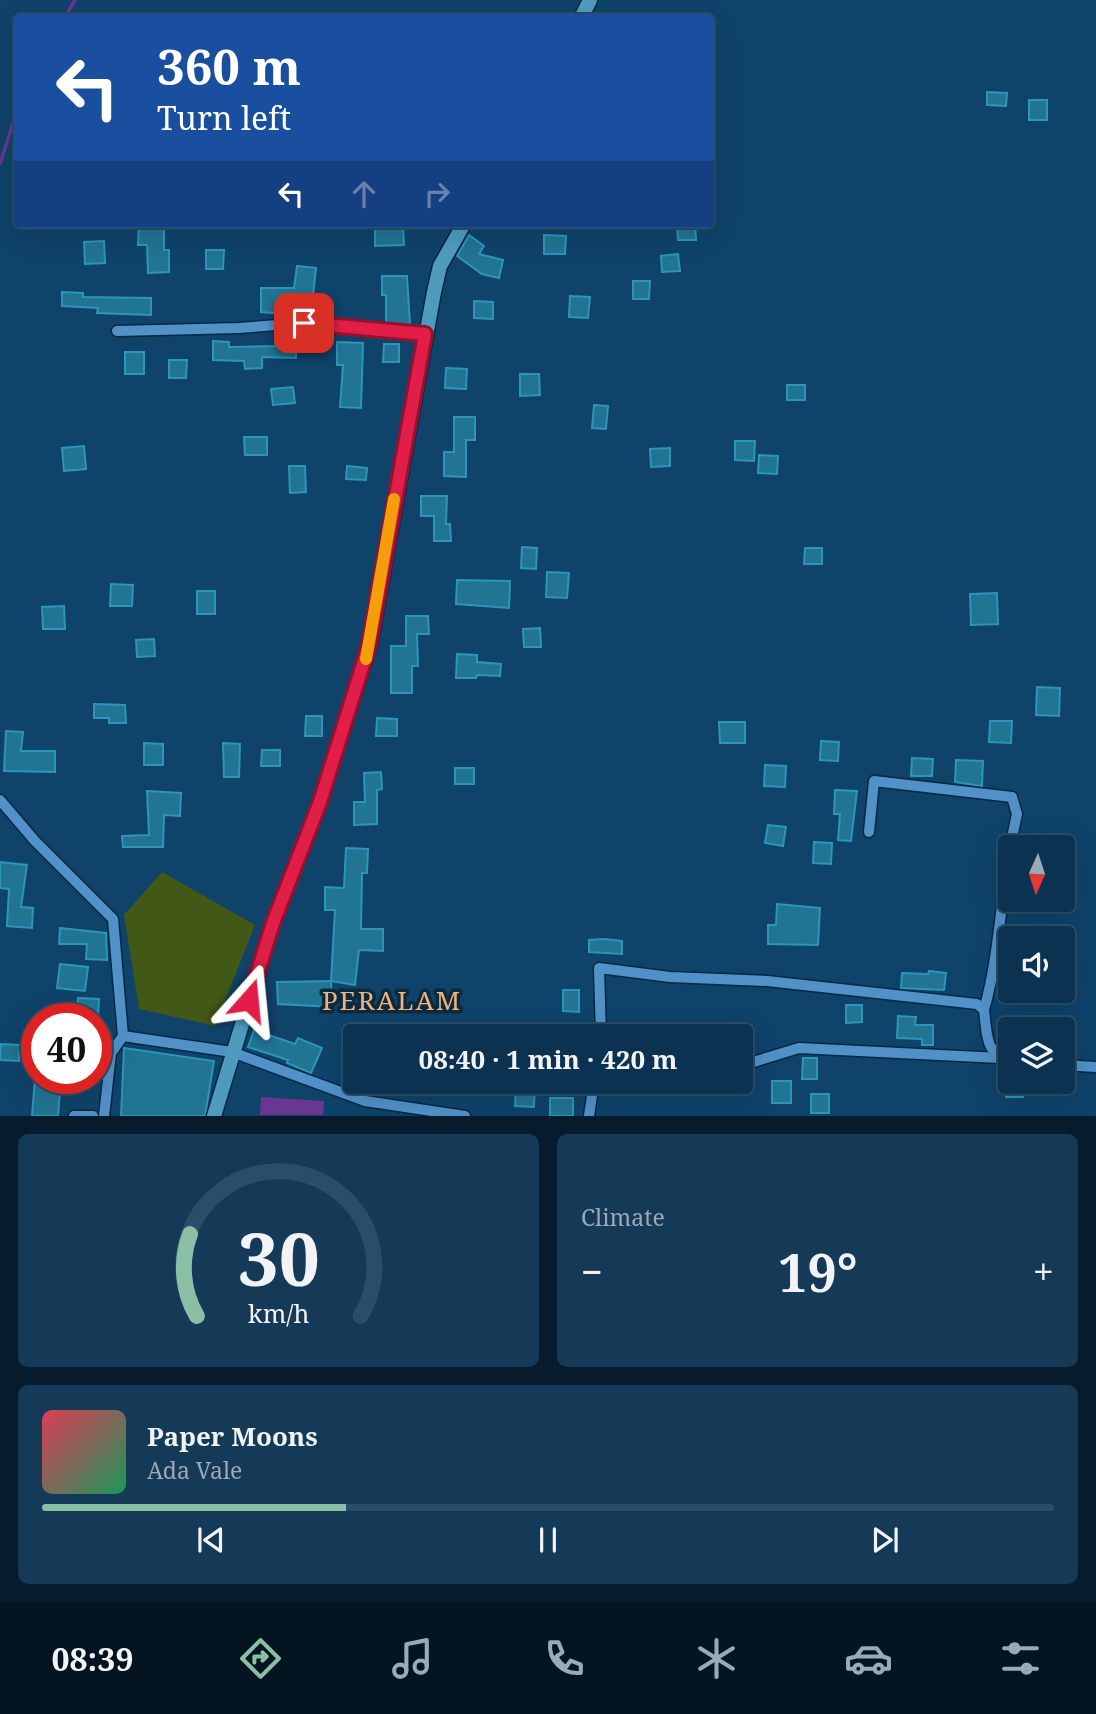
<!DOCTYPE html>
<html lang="en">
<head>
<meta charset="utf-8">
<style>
  body { margin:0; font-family:"Noto Serif",serif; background:#143a57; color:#f1f3f6; height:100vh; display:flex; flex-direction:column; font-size:26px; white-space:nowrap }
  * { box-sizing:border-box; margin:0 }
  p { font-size:23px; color:#9aaab7 }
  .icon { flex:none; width:38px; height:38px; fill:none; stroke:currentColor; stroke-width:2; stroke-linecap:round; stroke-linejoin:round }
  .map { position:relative; height:1116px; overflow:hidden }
  .panel { display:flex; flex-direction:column; gap:18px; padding:18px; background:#061c2c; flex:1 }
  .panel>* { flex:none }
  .banner { position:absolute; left:14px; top:14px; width:700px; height:214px; border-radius:7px; box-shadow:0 7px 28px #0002,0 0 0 2px #2b4d67; background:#1a4fa0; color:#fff; overflow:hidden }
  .needle { width:46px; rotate:183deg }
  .buttons { position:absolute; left:998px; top:835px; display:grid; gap:14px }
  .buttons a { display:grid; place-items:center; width:77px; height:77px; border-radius:7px; background:#0b3250; box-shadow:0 7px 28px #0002,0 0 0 2px #2b4d67; font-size:35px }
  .speed { position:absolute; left:21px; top:1003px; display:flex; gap:14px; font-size:35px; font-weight:700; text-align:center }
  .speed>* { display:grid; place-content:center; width:91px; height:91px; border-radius:50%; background:#0b3250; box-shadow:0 7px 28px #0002,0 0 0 2px #2b4d67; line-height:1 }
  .speed .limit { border:10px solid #d22; background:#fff; color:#111 }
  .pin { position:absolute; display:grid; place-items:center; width:60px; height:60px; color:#fff; margin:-30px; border-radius:14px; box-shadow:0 4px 10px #0006 }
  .me { position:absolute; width:77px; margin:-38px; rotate:18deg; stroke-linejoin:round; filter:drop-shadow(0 0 5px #0008) }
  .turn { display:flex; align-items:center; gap:24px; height:147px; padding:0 28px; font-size:32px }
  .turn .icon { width:91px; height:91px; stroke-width:2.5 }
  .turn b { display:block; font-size:49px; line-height:60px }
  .lanes { display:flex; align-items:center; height:66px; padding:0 28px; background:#0003; justify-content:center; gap:35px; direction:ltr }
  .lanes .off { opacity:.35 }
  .big { font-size:52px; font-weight:700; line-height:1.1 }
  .panel .tile { flex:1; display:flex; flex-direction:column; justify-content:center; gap:10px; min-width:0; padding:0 24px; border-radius:10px; background:#143a57 }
  .panel .dial { align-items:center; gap:0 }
  .dial svg { height:182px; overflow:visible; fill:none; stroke:#2b4d67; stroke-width:7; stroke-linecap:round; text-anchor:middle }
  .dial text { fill:#f1f3f6; stroke:none }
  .song { display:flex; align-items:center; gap:21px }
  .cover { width:84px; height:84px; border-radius:10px; background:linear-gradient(135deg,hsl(350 70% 55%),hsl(150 70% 35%)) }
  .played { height:7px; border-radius:4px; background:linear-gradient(90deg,#8abfa5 30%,#2b4d67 30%) }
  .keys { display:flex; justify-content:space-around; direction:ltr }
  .heat { display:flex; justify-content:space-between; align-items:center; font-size:38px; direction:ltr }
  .panel .tiles { flex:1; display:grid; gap:18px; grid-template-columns:1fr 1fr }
  .tile:last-child { grid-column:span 2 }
  .trip { position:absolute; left:343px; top:1024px; width:410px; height:70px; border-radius:7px; background:#0b3250; box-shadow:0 7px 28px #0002,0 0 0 2px #2b4d67; font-weight:700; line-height:70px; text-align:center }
  .dock { display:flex; height:112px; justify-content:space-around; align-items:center; background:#041420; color:#9aaab7 }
  .dock .icon { width:49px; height:49px }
  .dock .selected { color:#8abfa5 }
  .dock b { font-size:32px; color:#f1f3f6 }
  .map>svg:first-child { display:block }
  .green { fill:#425817 }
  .water { fill:#693693 }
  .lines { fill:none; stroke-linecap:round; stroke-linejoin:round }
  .stream { stroke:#693693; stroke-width:3.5 }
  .building { fill:#217492; stroke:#2c95b9; stroke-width:2 }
  .street-casing { stroke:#052944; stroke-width:13 }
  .secondary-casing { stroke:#052944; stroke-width:17 }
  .street { stroke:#5191c8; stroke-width:10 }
  .secondary { stroke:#4f9bbe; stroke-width:14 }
  .route-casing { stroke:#92132f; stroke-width:18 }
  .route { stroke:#e11d48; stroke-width:12 }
  .slow { stroke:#f59e0b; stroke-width:12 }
  .labels { text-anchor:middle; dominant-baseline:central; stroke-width:7; stroke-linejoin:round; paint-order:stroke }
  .quarter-label { font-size:26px; letter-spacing:2px; fill:#edb57a; stroke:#0d293f }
</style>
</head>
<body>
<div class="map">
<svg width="1096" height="1116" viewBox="0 0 1096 1116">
  <rect width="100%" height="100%" fill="#0f436a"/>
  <polygon class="green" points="162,872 255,925 215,1026 139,1009 124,915"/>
  <polygon class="water" points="261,1097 324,1101 323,1115 260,1115"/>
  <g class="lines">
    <g class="stream">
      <polyline points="64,18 75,0"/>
      <polyline points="0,164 18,107"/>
    </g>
  </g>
  <g class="building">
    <polygon points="987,92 1007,93 1006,106 987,105"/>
    <rect x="1029" y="100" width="18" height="20"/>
    <polygon points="139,224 164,224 164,250 169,250 169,272 148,273 147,245 138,245"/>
    <polygon points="375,224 403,224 404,245 375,246"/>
    <polygon points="677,224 695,224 696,240 678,240"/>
    <polygon points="469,235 484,246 479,254 503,260 499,278 482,274 457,256"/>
    <polygon points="544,235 566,236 565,254 544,254"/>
    <polygon points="104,241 105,263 85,264 84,242"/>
    <polygon points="206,250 224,250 223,269 206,269"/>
    <polygon points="678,254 680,271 662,272 661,256"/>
    <polygon points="297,266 316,268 313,296 321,296 320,317 261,312 261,288 294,288"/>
    <polygon points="382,276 407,276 410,325 386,323 386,295 382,295"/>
    <polygon points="633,281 650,281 649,299 633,299"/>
    <polygon points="62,292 83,293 83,297 151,298 151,315 97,313 98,308 62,306"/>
    <polygon points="570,296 590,297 588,318 569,317"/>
    <polygon points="474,301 493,302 493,319 474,318"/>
    <polygon points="276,339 296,340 296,358 262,357 262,368 245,369 244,361 213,360 213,341 229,342 229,347 275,346"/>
    <polygon points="337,342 363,343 361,408 340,407 343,365 337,365"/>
    <polygon points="384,344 399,344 399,362 383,362"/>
    <rect x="125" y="352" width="19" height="22"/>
    <polygon points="169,360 187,360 186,378 169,378"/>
    <polygon points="446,368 467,369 466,389 445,388"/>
    <polygon points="520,374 539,374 540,395 520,396"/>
    <rect x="787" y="385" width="18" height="15"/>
    <polygon points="293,387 295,403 273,405 271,389"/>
    <polygon points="594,405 608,406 606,429 592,428"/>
    <polygon points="454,417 475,417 475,440 466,440 466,477 444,476 444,452 454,452"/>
    <polygon points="244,437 267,437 267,455 245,455"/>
    <polygon points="735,441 755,441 754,461 735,460"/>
    <polygon points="84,446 86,469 64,471 62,448"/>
    <polygon points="670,448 670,466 651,467 650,449"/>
    <polygon points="759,455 778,456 777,474 758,473"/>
    <polygon points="289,466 305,466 306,492 290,493"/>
    <polygon points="347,466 367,468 366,480 346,479"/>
    <polygon points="421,496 447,496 446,524 450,524 451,541 434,541 434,516 421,516"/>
    <polygon points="522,547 537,548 536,569 521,568"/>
    <polygon points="805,548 822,548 822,564 804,564"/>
    <polygon points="547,572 569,573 567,598 546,597"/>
    <polygon points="457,580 510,581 509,608 456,604"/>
    <polygon points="111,584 133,585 132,606 110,606"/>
    <rect x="197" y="591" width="18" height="23"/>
    <polygon points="997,593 998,624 971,625 970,594"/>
    <polygon points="64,606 65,629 43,629 42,607"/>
    <polygon points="406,616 428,616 429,634 417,634 418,666 412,666 412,693 391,693 391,646 406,646"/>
    <polygon points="540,628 541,647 524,647 523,629"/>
    <polygon points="154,639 155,656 137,657 136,640"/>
    <polygon points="457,654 477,655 477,662 501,664 500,676 477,675 476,678 456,678"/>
    <polygon points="1037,687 1060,688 1059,716 1036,715"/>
    <polygon points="94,704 125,705 126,723 109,723 109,718 94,718"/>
    <polygon points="306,716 322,716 322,736 305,736"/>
    <polygon points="377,718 397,719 397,736 376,736"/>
    <polygon points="990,721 1012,721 1011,743 989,742"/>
    <polygon points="719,722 745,722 745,743 720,743"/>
    <polygon points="6,731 23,732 21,751 55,751 55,772 4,771"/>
    <polygon points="821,741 839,742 838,761 820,760"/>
    <polygon points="144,743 163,744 163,765 144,765"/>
    <polygon points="223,743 240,744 239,777 224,777"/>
    <polygon points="262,750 280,750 280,766 261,766"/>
    <polygon points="912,758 933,759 932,776 911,776"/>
    <polygon points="956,760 983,761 982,786 955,782"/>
    <polygon points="765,765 786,766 785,787 764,786"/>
    <rect x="455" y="768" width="19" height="16"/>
    <polygon points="381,772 382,789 377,790 377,824 354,825 354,802 365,802 364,773"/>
    <polygon points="835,790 857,791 851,841 838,840 840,814 834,814"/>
    <polygon points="147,791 181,793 180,816 164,815 163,847 123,847 122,836 149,835"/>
    <polygon points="768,825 786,827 783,846 765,843"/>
    <polygon points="814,842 832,843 831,864 813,863"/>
    <polygon points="346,848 368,849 367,873 362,873 361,929 383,929 383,951 359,950 355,985 331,981 335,910 325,910 325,887 344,888"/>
    <polygon points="0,862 27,865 21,907 33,908 32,928 7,926 9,889 0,888"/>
    <polygon points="777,904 820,908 818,945 768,944 768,925 776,925"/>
    <polygon points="60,928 106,933 107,960 86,959 87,944 59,944"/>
    <polygon points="604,939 622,941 622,954 589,952 589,940"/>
    <polygon points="60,964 88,967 85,991 57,988"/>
    <polygon points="929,971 946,973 944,990 901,988 902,973 928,974"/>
    <polygon points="331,981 332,1007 278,1004 277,982"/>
    <polygon points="563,990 579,990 579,1012 563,1011"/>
    <polygon points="78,998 99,999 98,1016 77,1015"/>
    <polygon points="846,1005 862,1005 862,1022 846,1023"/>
    <polygon points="898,1016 916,1017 915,1025 933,1025 933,1045 922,1045 922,1039 897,1038"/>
    <polygon points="254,1030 295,1044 298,1038 322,1048 311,1073 287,1063 288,1060 248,1047"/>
    <polygon points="1,1044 20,1045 19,1061 0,1060"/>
    <polygon points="124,1048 214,1061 205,1116 121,1116"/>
    <polygon points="803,1058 817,1058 817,1079 802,1079"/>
    <polygon points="35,1078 61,1078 58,1116 32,1116"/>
    <rect x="772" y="1081" width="19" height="22"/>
    <polygon points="1005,1082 1023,1082 1023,1097 1006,1097"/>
    <polygon points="516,1083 535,1083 534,1107 515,1106"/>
    <rect x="811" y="1094" width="18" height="19"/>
    <rect x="550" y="1098" width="23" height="18"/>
  </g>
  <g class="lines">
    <defs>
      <g id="street">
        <polyline points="117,331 239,328 304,323 425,334"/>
        <polyline points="0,800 35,841 113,919 123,1036 232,1052 365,1101 465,1116"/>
        <polyline points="869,832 874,781 1012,797 1017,814 1010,847"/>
        <path d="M984,1010c15,-53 16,-106 26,-159"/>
        <path d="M601,1036l-2,-68 71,9 97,4 210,23 7,6c3,21 0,45 26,49"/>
        <polyline points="1062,1065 1096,1067"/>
        <polyline points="740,1066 799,1048 1000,1058"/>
        <polyline points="594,1084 640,1086 685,1082"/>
        <polyline points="74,1116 93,1116"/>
        <polyline points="104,1116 111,1053 123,1036"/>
        <polyline points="589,1116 594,1082"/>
      </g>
      <g id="secondary">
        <polyline points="581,18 590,0"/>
        <polyline points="214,1116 273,923 320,802 370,645 434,292 440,266 464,224"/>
      </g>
    </defs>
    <use href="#street" class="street-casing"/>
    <use href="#secondary" class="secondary-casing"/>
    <use href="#street" class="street"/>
    <use href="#secondary" class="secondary"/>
  </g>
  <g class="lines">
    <defs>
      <polyline id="route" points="249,1000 273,923 320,802 369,645 425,334 304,323"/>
    </defs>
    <use href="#route" class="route-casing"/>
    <use href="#route" class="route"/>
    <polyline class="slow" points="366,659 394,499"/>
  </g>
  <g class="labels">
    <g class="quarter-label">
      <text x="392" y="1000">PERALAM</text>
    </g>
  </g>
</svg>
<div class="buttons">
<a><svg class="needle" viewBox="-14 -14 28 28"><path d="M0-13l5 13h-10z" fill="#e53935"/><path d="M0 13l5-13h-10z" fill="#9aaab7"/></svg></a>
<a><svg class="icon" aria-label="sound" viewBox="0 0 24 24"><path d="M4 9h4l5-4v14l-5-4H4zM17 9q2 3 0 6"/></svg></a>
<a><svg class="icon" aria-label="layers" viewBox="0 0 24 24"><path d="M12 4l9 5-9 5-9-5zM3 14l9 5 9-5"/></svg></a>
</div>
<div class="speed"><div class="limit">40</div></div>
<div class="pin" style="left:304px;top:323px;background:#d93025"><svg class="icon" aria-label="arrive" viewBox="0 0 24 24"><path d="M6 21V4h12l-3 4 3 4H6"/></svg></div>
<svg class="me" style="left:249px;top:1000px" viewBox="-20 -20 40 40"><path d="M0-17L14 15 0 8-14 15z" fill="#e11d48" stroke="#fff" stroke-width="4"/></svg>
<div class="trip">08:40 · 1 min · 420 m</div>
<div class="banner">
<div class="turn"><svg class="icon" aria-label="left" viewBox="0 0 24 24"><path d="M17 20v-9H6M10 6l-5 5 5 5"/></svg><div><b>360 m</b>Turn left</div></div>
<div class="lanes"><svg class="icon" aria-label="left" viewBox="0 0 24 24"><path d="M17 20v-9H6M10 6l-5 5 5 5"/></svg><svg class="icon off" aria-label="ahead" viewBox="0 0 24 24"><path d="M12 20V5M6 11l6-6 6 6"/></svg><svg class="icon off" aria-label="right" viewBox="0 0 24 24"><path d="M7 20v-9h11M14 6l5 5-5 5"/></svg></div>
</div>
</div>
<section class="panel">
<div class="tiles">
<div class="tile dial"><svg viewBox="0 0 100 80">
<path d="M14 69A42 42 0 1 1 86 69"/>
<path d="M14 69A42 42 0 0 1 11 33" stroke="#8abfa5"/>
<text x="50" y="56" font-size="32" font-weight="700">30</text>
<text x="50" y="72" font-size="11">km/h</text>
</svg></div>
<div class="tile"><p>Climate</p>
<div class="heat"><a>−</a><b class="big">19°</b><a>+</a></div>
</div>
<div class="tile">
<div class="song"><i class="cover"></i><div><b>Paper Moons</b><p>Ada Vale</p></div></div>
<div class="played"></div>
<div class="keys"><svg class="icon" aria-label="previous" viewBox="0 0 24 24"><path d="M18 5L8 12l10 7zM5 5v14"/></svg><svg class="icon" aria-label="pause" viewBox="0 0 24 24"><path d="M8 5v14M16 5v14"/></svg><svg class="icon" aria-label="next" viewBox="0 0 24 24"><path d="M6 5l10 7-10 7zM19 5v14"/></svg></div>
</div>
</div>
</section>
<nav class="dock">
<b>08:39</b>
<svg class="icon selected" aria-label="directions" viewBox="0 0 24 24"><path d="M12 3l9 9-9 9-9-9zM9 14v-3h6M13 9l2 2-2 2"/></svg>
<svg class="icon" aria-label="music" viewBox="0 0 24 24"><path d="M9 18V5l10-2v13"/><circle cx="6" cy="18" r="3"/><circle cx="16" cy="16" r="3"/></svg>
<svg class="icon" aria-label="phone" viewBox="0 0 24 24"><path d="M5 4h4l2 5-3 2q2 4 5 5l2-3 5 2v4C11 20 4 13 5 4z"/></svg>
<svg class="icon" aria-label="climate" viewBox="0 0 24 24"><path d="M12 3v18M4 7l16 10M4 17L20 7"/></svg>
<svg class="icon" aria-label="car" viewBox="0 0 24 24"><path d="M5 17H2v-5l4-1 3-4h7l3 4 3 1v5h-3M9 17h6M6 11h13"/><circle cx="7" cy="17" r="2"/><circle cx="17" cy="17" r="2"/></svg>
<svg class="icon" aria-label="filters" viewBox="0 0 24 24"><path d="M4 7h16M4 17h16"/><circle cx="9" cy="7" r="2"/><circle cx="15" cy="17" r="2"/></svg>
</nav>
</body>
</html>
